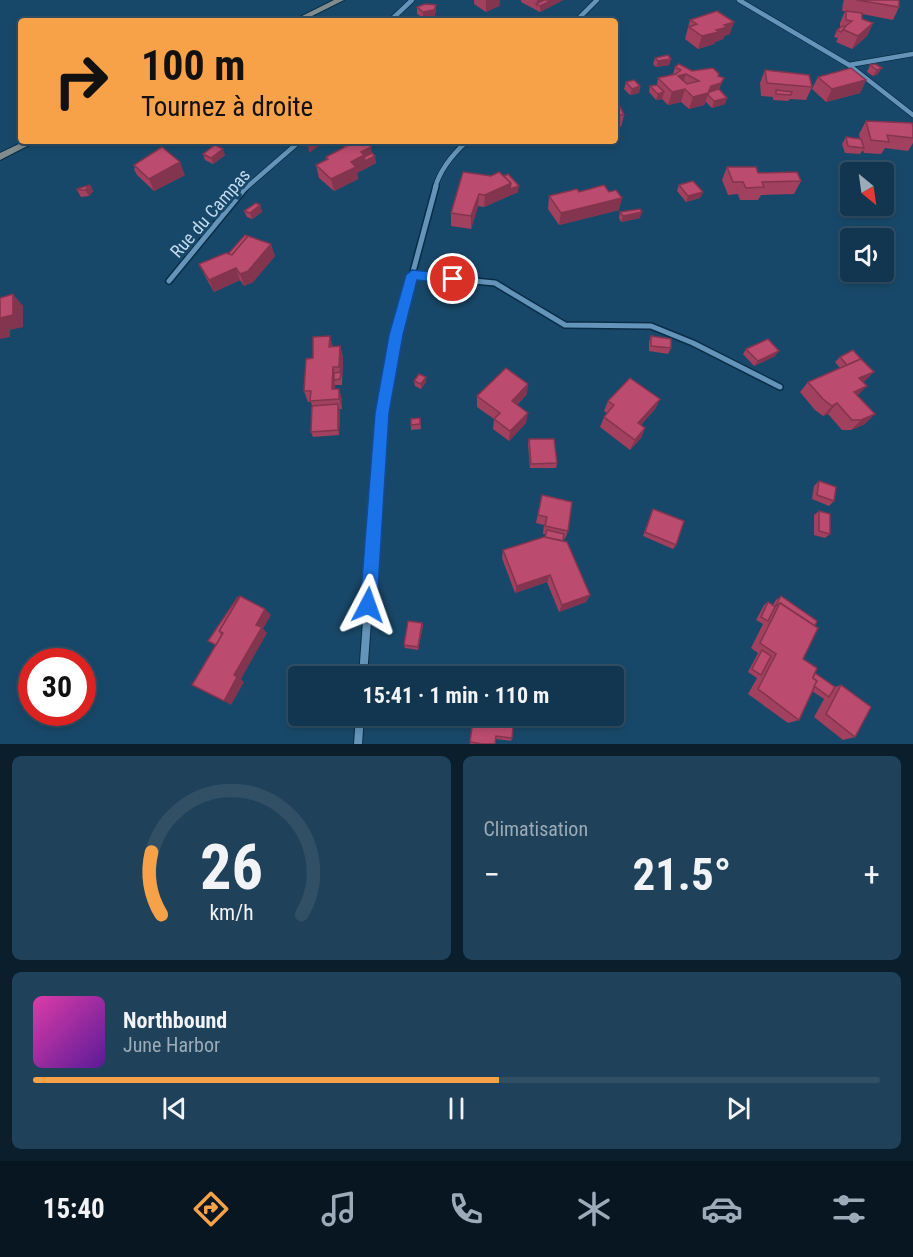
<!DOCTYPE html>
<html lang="fr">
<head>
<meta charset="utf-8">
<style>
  body { margin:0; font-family:"Roboto Condensed",sans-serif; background:#1f4159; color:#f1f3f6; height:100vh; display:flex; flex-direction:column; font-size:22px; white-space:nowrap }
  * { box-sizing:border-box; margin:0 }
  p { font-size:20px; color:#9cabb7 }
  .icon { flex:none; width:33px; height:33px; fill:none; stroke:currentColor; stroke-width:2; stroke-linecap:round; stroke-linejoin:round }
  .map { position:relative; height:744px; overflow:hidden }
  .side { display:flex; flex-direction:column; gap:12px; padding:12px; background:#0a1e2b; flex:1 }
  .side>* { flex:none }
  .guide { position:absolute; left:18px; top:18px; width:600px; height:126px; border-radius:6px; box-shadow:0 3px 9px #0003,0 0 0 2px #315066; background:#f7a149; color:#111; overflow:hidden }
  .needle { width:39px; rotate:151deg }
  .buttons { position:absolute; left:840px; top:162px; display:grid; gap:12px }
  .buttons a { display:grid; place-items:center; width:54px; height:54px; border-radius:6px; background:#12364f; box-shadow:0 3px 9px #0003,0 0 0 2px #315066; font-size:30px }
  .speed { position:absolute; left:18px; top:648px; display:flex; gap:12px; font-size:30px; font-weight:700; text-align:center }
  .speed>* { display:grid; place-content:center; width:78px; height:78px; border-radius:50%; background:#12364f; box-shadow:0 3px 9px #0003,0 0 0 2px #315066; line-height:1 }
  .speed .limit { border:9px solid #d22; background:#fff; color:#111 }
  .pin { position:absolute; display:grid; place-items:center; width:51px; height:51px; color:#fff; margin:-26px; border:3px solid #fff; border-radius:50%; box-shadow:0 2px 6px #0007 }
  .me { position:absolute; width:66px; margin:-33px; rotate:4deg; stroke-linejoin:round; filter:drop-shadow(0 0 4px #0008) }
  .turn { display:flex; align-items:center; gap:21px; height:126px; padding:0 24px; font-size:27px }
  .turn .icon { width:78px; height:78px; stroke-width:2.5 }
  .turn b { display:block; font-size:42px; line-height:51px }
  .big { font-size:45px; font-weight:700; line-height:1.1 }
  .side .widget { flex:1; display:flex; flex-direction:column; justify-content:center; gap:9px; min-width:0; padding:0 21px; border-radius:9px; background:#1f4159 }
  .side .dial { align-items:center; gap:0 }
  .dial svg { height:156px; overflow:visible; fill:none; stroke:#315066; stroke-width:7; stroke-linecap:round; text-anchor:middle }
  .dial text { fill:#f1f3f6; stroke:none }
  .song { display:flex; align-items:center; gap:18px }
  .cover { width:72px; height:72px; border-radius:9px; background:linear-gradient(135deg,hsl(320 70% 55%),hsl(270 70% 35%)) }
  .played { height:6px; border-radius:3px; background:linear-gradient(90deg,#f7a149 55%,#315066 55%) }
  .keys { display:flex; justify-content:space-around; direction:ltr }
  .heat { display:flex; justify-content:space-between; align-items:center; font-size:33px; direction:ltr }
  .side .tiles { flex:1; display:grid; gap:12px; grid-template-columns:1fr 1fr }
  .widget:last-child { grid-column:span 2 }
  .trip { position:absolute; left:288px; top:666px; width:336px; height:60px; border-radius:6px; background:#12364f; box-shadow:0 3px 9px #0003,0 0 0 2px #315066; font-weight:700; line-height:60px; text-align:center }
  .dock { display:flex; height:96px; justify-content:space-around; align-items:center; background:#071620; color:#9cabb7 }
  .dock .icon { width:42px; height:42px }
  .dock .active { color:#f7a149 }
  .dock b { font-size:27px; color:#f1f3f6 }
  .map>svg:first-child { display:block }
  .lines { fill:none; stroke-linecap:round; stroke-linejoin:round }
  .minor-far2-casing { stroke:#082d46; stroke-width:6 }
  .minor-far1-casing { stroke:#082d46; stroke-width:8 }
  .minor-casing { stroke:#082d46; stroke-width:10 }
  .secondary-casing { stroke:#082d46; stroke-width:2 }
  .minor-far2 { stroke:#6494b9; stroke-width:4.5 }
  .minor-far1 { stroke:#6494b9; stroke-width:5 }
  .minor { stroke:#6494b9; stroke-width:8 }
  .secondary { fill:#808c8e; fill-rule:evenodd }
  .wall { fill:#a1405f }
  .shaded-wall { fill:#83344e }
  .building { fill:#bb4b6f; stroke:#83344e; stroke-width:1.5; fill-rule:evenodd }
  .route { fill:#1a73e8; stroke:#114b97; stroke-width:1.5 }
  .labels { text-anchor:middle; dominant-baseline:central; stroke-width:6; stroke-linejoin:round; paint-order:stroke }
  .street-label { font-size:18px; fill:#c2daee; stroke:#184869 }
</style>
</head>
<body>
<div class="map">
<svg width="913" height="744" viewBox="0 0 913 744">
  <rect width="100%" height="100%" fill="#184869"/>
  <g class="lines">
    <defs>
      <g id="minor-far2">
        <polyline points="739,0 849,65 913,115"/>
        <polyline points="390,21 412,0"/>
        <polyline points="576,21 597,0"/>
        <polyline points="849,65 913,54"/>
        <polyline points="246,188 300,141"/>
        <path d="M435,188c5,-19 18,-34 32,-47"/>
      </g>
      <g id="minor-far1">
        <polyline points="412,275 495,283 565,325 651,326 693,343 780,387"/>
        <polyline points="169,281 247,186"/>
        <polyline points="381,430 396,335 436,186"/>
      </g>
      <g id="minor">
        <polyline points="363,676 381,429"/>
        <polyline points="358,744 360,716"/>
      </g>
      <g id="secondary">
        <polygon points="334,0 344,0 302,21 292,21"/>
        <polygon points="25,141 37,141 0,160 0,153"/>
      </g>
    </defs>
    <use href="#minor-far2" class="minor-far2-casing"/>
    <use href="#minor-far1" class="minor-far1-casing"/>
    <use href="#minor" class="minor-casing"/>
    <use href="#secondary" class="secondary-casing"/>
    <use href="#minor-far2" class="minor-far2"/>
    <use href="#minor-far1" class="minor-far1"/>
    <use href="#minor" class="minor"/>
    <use href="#secondary" class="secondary"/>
  </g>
  <g class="wall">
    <polygon points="474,0 500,0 499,6 486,12 474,4"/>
    <polygon points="521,0 563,0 540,12 521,2"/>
    <polygon points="844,0 899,0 899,7 893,20 862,14 862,19 873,23 867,36 852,49 836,42 838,38 834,37 837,30 840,29 840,23 845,11 842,11 843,3"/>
    <polygon points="417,7 436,11 434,17 423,18 417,14"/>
    <polygon points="690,20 730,34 724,36 723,39 715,42 714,44 698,49 685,39"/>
    <polygon points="655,58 671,59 669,65 656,67 653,64"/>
    <polygon points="875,64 878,74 873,76 867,72 870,65"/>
    <polygon points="675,67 718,76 719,90 725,104 712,108 706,102 706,101 704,105 689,109 681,102 668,105 662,99 656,100 649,92 650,86 657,85 658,78 673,74"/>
    <polygon points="765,70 812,87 806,100 790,99 788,101 773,100 773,97 761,96 760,83"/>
    <polygon points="818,77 866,80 860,93 826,102 812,89"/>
    <polygon points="626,82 640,86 639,93 630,95 624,89"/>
    <polygon points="615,102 624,115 621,127 615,128"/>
    <polygon points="866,121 913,127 913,143 908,151 885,148 881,154 864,153 863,150 860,154 845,153 842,144 846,137 860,139 859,134"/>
    <polygon points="343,141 378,141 369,146 376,163 357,173 358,179 334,191 319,178 316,165 326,160 326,157 344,147"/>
    <polygon points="203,154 225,155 213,164 205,160"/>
    <polygon points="134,165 185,175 154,191 137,175 134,169 135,168"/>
    <polygon points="727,167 758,173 801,181 794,194 761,195 758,200 740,200 738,194 728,195 722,180"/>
    <polygon points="463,172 518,192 484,207 478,206 471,229 451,226 451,213"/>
    <polygon points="90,185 93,191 89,196 81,197 77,190"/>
    <polygon points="679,185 703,192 700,198 686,202 677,191"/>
    <polygon points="579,192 619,210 559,225 548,209 549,196"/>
    <polygon points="260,205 262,212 252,219 247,217 244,211"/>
    <polygon points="620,212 640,218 621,222 619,218"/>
    <polygon points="228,254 275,256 253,282 244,286 240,280 214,292 205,276 199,264"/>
    <polygon points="651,336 671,348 668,354 649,351 649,342"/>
    <polygon points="340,346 343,357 342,385 335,385 335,389 342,399 342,409 340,409 339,435 313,437 311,432 312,406 311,402 308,402 304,391 313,358 332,347"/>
    <polygon points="746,349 775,356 754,366 743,354"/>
    <polygon points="840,357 864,382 858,395 865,424 851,430 842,430 828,414 823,416 815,410 800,392 808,382 840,368 835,362"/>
    <polygon points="414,381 426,382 421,389 415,386"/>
    <polygon points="527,394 517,405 526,423 509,441 493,429 494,419 477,407 477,396"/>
    <polygon points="660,399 655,409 641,425 645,428 641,438 630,450 600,427 604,417 607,413 604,411 608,401"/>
    <polygon points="420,418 421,429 411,430 411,419"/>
    <polygon points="529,439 557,463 556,468 530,468 528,444"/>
    <polygon points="819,481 834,501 829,506 812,499 814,486"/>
    <polygon points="542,495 568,531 565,539 563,538 563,541 590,595 586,602 559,612 547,582 515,593 502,558 503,550 545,537 545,534 543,534 544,525 536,523"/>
    <polygon points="653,509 676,545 673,549 643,536 651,513"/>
    <polygon points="819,511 830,534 825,538 814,535 814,515"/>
    <polygon points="781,596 815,626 803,659 815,673 835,687 841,685 855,737 843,740 814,717 824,699 812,691 799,720 788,723 748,694 757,678 748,672 758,653 751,648 763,624 756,620 764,605 768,602 773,605 776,600"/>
    <polygon points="422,623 423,626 418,650 405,648 404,645"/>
    <polygon points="514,716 512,738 511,741 496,739 495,744 470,744 472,723 458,721 457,726 427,721 426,717"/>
  </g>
  <g class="shaded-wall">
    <polygon points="486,0 500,0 499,6 486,12"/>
    <polygon points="537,0 552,0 551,6 540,12 540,6 536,4 536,10"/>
    <polygon points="552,0 563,0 551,6"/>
    <polygon points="436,5 436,11 434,17 423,18 423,12"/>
    <polygon points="734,22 730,34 724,36 723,39 715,42 714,44 698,49 702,36 724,25"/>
    <polygon points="873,23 867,36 852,49 858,36"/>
    <polygon points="671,59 669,65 656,67 658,61"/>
    <polygon points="882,68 878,74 873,76 877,70"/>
    <polygon points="686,74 682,86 678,76"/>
    <polygon points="724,78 719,90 708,95 704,105 689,109 693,97 711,86 715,85"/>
    <polygon points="866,80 860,93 826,102 832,89"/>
    <polygon points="640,86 639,93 630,95 632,89"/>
    <polygon points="685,89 681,102 668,105 672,92"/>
    <polygon points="664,92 662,99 656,100 658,94"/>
    <polygon points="727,98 725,104 712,108 714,101"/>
    <polygon points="316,141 324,141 324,142 309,153 308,146"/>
    <polygon points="363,141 378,141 367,146 371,147 372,158 375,156 376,163 357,173 358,179 334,191 331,179 361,152"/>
    <polygon points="223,149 225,155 213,164 211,158"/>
    <polygon points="180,162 185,175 154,191 149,179"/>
    <polygon points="511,183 519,186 518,192 484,207 485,195"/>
    <polygon points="90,185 93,191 89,196 85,190"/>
    <polygon points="703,192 700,198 686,202 688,196"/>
    <polygon points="479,194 478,206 471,229 471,216"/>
    <polygon points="622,198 619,210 559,225 561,213"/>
    <polygon points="260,205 262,212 252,219 250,213"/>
    <polygon points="642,212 640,218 621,222 623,216"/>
    <polygon points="271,244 275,256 253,282 244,286 240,274"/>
    <polygon points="236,268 240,280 214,292 209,280"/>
    <polygon points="13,294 23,306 23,327 10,330 10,337 0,339 0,318"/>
    <polygon points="330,336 333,347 329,347"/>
    <polygon points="340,346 343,357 342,378 339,367"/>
    <polygon points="779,351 775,356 754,366 758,361"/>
    <polygon points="333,367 335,378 334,380 335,385 335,400 332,389"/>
    <polygon points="874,372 864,382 859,378"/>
    <polygon points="426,377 426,382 421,389 421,384"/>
    <polygon points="528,384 527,394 510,411 512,401"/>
    <polygon points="867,386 857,396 854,392"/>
    <polygon points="339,389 342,399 342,409 339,399"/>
    <polygon points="660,399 655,409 634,433 638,423"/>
    <polygon points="837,403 828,414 823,416 832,406"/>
    <polygon points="338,404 340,409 339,435 338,430"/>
    <polygon points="528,413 526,423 509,441 510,431"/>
    <polygon points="875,414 865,424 851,430 861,420"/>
    <polygon points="645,428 641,438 630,450 635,440"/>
    <polygon points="550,575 547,582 515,593 517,586"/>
    <polygon points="590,595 586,602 559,612 562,605"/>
    <polygon points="265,609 271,615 263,629 267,633 241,679 244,682 231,705 224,701 234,675 256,625"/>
    <polygon points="422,623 423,626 418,650 418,647"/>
  </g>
  <g class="building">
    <polygon points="544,0 552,0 540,6 536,4"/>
    <polygon points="857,0 899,0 899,7"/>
    <polygon points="425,4 436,5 434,10 423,12 417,7"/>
    <polygon points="717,11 734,22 724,25 727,27 716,30 719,32 702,36 689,27 697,24 690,20"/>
    <polygon points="846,11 862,13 862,19 873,23 858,36 842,29 852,21 846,20"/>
    <polygon points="843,26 845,27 841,32 837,30"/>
    <polygon points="668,55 671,59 658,61 655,58"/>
    <path d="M679,64l13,7 21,-3 6,6 -1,2 6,2 -3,5 -10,3 -3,7 -15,4 -8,-8 -13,3 -14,-14 18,-4 5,-4 -6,-3zM686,74l13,7 -12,3 -9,-8z"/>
    <polygon points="875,64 882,68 877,70 870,65"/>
    <polygon points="851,68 866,80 832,89 818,77"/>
    <polygon points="765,70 809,75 812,87 767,83"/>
    <polygon points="634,80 640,86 632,89 626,82"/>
    <polygon points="657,85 664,92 658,94 650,86"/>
    <polygon points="719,89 727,98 714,101 708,95 709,92"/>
    <polygon points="776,90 792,92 791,95 776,94"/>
    <polygon points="615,102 618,102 624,115 615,115"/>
    <polygon points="866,121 912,123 913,127 913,138 887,135 889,142 871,140"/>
    <polygon points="846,137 861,139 864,148 848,146"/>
    <polygon points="309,141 316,141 308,146 306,143"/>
    <polygon points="347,141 364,141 371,147 361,152 364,155 351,162 356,167 331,179 316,165 328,159 326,157 351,144"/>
    <polygon points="215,145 223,149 211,158 203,154"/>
    <polygon points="162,147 180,162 149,179 134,165"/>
    <polygon points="372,153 375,156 365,161 364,157"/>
    <polygon points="727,167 756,167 758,173 797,172 801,181 762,182 764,187 746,188 743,182 733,182"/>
    <polygon points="463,172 491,176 499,172 511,183 485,195 479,194 471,216 451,213"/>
    <polygon points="508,174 519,186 510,189 511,183 504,176"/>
    <polygon points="693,181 703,192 688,196 679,185"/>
    <polygon points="90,185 85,190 77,190 77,189"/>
    <polygon points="604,185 609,192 616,190 622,198 561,213 549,196 577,189 579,192"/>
    <polygon points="256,203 260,205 250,213 244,211"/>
    <polygon points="640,209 642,212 623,216 620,212"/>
    <polygon points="245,235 248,236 232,255 228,254"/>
    <polygon points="248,236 271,244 248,271 240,274 236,268 209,280 199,264 226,253 232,255"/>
    <polygon points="13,294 13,315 0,318 0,325 0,298"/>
    <polygon points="330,336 329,347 340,346 339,367 333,367 332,389 339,389 339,399 310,401 311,391 304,391 306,359 313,358 313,337"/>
    <polygon points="651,336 671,339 671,348 651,346"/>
    <polygon points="768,339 779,351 758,361 746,349"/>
    <polygon points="853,350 861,359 847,365 840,357"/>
    <polygon points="861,359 874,372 859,378 867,386 854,392 875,414 861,420 852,420 837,403 832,406 823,399 808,382"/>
    <polygon points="506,368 528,384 512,401 528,413 510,431 494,419 500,413 477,396"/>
    <polygon points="341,372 340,379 334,380 334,373"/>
    <polygon points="419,374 426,377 421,384 414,381"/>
    <polygon points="630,378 660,399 638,423 645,428 635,440 604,417 614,405 608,401"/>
    <polygon points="338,404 338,430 311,432 312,406"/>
    <polygon points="420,418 420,424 411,425 411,419"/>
    <polygon points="529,439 554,439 557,463 531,464"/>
    <polygon points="819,481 836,487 834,501 817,495"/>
    <polygon points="542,495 572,502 568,531 545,526 547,517 538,515"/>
    <polygon points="653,509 684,521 676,545 645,532"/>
    <polygon points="819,511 830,514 830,534 819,531"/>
    <polygon points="547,530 564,534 563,541 545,537"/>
    <polygon points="544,537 567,542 590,595 562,605 550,575 517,586 503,550"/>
    <polygon points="240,596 265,609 256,625 262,627 234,675 237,677 224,701 192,685 223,633 219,631"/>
    <polygon points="781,596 817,621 815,626 780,603 775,607 768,621 761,617 768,602 775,607"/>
    <polygon points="238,597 239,598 219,631 222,634 216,645 208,641"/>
    <polygon points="780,603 818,628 803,659 817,668 813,678 817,681 799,720 758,689 776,654 760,643"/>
    <polygon points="408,621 422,623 418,647 404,645"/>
    <polygon points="762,650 771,656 761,675 752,669"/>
    <polygon points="433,670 464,675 464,676 432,676"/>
    <polygon points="815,673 835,687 829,697 814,686 817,681 813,678"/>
    <polygon points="841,685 871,707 855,737 826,714"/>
    <polygon points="426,716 514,716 512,738 496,736 495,744 482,744 470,742 473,720 458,717 457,723 426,717"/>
  </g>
  <polygon class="route" points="412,270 453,274 459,279 453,284 417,280 403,335 389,413 377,605 374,611 368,613 362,611 360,605 375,413 389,335 406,275"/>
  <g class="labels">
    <g class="street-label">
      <text transform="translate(210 213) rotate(-49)">Rue du Campas</text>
    </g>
  </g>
</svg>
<div class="buttons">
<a><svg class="needle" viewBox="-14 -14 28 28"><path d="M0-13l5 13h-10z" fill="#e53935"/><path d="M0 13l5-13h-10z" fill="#9cabb7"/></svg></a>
<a><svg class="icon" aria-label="sound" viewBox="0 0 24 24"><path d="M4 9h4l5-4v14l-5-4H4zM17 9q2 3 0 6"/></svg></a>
</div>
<div class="speed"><div class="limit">30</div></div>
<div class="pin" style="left:453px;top:279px;background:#d93025"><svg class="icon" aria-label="arrive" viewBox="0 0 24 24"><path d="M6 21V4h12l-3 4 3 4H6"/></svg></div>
<svg class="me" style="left:368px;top:605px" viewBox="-20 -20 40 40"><path d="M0-17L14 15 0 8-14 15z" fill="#1a73e8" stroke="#fff" stroke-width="4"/></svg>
<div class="trip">15:41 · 1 min · 110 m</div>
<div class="guide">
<div class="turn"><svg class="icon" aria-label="right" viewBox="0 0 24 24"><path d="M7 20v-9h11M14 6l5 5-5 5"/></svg><div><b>100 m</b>Tournez à droite</div></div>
</div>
</div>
<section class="side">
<div class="tiles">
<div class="widget dial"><svg viewBox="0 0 100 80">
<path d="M14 69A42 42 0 1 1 86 69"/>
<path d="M14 69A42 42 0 0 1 9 37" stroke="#f7a149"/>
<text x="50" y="56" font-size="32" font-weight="700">26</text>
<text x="50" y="72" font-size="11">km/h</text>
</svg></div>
<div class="widget"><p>Climatisation</p>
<div class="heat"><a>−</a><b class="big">21.5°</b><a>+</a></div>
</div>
<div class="widget">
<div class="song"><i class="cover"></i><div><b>Northbound</b><p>June Harbor</p></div></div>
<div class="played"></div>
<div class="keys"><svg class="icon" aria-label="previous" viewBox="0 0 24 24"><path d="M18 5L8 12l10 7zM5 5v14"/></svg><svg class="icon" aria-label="pause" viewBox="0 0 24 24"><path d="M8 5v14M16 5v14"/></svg><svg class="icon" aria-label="next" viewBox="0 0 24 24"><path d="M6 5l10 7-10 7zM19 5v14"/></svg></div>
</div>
</div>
</section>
<nav class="dock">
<b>15:40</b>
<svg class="icon active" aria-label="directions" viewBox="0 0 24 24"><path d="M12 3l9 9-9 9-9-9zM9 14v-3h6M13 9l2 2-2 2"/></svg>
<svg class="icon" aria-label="music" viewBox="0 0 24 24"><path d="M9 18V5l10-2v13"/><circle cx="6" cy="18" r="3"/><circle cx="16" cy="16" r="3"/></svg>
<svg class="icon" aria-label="phone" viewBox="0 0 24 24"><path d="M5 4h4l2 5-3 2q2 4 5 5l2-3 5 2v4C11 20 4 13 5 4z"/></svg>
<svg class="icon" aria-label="climate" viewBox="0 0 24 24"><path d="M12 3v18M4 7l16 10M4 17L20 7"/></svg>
<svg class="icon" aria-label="car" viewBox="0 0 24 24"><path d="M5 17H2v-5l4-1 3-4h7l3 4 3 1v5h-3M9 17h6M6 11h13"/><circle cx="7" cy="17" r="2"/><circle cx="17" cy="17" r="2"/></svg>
<svg class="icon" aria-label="filters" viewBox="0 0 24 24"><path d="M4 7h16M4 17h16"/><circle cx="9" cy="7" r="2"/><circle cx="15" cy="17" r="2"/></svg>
</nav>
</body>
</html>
